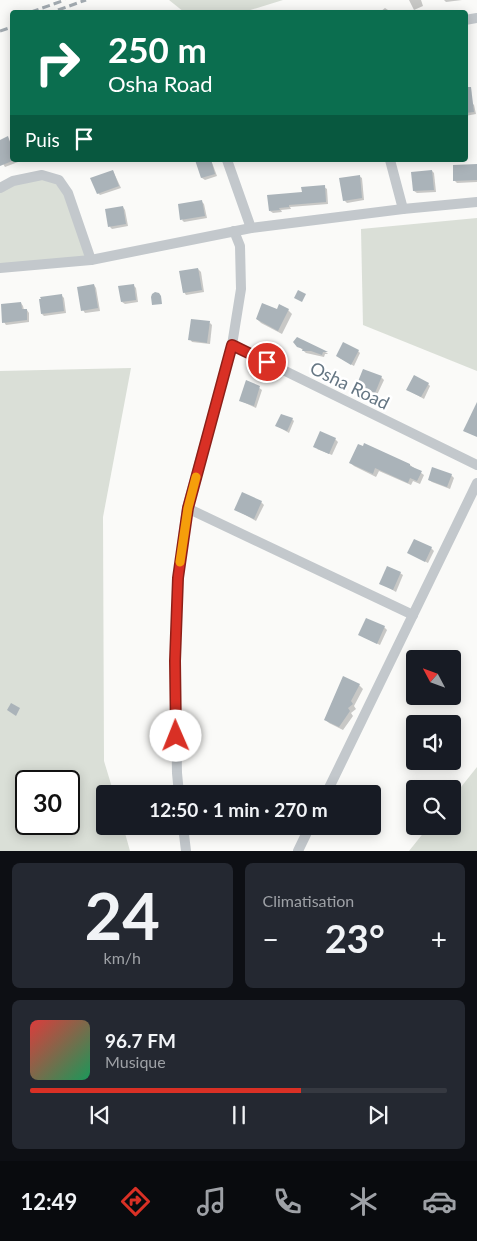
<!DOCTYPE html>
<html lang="fr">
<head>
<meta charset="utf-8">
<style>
  body { margin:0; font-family:Lato,sans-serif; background:#242831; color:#f1f3f6; height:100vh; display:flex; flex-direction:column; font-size:19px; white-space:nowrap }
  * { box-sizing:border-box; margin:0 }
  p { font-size:16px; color:#9ea1a6 }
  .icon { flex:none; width:28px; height:28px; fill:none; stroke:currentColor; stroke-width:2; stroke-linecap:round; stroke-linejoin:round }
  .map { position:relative; height:851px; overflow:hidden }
  .details { display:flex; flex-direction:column; gap:12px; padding:12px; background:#0d0f14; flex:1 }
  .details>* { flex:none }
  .top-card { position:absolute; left:10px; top:10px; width:458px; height:152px; border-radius:5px; box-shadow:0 2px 12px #0003; background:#0b6e4f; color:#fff; overflow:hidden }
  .needle { width:32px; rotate:311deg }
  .controls { position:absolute; left:406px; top:650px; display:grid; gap:10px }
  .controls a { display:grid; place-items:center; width:55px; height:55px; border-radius:5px; background:#171b24; box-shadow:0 2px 12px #0003; font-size:25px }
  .speed { position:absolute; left:15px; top:770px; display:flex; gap:10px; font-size:25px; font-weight:700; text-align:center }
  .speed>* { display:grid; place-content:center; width:65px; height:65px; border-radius:50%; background:#171b24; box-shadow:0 2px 12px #0003; line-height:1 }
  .speed .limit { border:2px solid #111; border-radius:8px; background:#fff; color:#111 }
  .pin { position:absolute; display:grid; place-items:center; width:42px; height:42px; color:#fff; margin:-21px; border:2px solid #fff; border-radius:50%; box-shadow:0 1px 5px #0007 }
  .me { position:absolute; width:55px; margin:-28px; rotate:359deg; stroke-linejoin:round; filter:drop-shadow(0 0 4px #0008) }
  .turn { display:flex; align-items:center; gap:18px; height:105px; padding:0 15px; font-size:22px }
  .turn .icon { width:65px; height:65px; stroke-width:2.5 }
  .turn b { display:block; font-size:35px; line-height:42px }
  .then { display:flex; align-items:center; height:48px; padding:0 15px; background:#0003; gap:10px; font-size:19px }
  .big { font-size:38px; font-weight:700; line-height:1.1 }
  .details .widget { flex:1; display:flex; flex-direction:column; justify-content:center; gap:8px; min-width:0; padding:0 18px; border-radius:8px; background:#242831 }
  .details .dial { align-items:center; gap:0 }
  .dial b { font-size:65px; line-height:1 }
  .song { display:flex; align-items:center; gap:15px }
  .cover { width:60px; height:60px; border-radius:8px; background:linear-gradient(135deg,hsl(0 70% 55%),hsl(150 70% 35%)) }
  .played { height:5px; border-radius:2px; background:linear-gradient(90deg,#d93025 65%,#363941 65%) }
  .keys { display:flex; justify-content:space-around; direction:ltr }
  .heat { display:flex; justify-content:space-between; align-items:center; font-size:28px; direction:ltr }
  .details .tiles { flex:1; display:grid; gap:12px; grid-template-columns:1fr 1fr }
  .widget:last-child { grid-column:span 2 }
  .trip { position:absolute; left:96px; top:785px; width:285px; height:50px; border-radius:5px; background:#171b24; box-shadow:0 2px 12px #0003; font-weight:700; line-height:50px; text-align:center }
  .menu { display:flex; height:80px; justify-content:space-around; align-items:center; background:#090b0e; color:#9ea1a6 }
  .menu .icon { width:35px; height:35px }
  .menu .current { color:#d93025 }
  .menu b { font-size:22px; color:#f1f3f6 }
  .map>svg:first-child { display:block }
  .green { fill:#dadfd7; fill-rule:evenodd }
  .shadow { fill:#0003 }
  .building { fill:#aab3b9 }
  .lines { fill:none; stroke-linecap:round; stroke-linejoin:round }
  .street { stroke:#c3c8cc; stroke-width:10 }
  .rail { stroke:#a2aab0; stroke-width:3; stroke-dasharray:8 4; stroke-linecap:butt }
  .route-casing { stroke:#8d1f18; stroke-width:12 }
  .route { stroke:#d93025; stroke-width:9 }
  .slow { stroke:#f59e0b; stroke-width:9 }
  .labels { text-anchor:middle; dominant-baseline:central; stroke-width:5; stroke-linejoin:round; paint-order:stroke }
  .street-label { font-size:18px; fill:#657683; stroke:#fff }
</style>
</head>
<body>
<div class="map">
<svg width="477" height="851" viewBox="0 0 477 851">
  <rect width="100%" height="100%" fill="#fafaf8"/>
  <g class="green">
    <polygon points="169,0 283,0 244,12 184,12"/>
    <polygon points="42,175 59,180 91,260 0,268 0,188"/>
    <polygon points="477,218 477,371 363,325 361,229"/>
    <path d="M131,368l-28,149 1,244 10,33h-9v32h18l7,25h-130v-480zM26,781h43v43h-43z"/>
    <polygon points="477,767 477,851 409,851 429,826 452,826 453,797"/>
  </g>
  <g class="shadow">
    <polygon points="409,0 421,0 423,6 414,10"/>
    <polygon points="444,0 462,0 446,2"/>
    <polygon points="385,8 391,12 380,12"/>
    <polygon points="472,103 474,105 476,114 465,116 465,105"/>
    <polygon points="8,138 12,146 12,160 18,160 18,162 5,167 0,159 0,141"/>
    <polygon points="198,160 211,160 217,176 205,180 202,178"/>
    <polygon points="477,166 477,182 457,183 454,180"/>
    <polygon points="113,171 121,188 100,195 98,193"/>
    <polygon points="432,171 434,173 436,192 417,193 414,191"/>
    <polygon points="359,176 362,178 364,200 347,203 344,200"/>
    <polygon points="324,187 327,189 328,204 290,207 291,209 281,210 282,212 273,213 270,211 303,193"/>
    <polygon points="202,202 204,204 207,218 184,222 182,220"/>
    <polygon points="123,207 125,210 128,226 112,229 110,227"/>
    <polygon points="198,269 201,272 204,292 186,295 184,292"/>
    <polygon points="94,285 96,288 100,311 85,313 83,310"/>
    <polygon points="133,285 136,288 138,302 125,304 122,302"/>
    <polygon points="61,295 64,298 66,313 44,316 42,314"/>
    <polygon points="21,303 23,306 24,310 27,310 29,313 29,322 6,325 4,322"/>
    <polygon points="288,310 292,314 282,334 261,323 257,319 278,311"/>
    <polygon points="210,323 212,325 210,344 192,342 190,339"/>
    <polygon points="298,339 327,353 328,354 325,354 324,357 306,353 294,342"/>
    <polygon points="358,351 360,353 354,366 340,358"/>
    <polygon points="381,377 384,380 377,395 361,386"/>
    <polygon points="428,384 430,386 424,399 408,390"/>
    <polygon points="258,387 262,390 256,408 241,401"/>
    <polygon points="292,419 294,421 289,433 277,426"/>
    <polygon points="335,439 338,442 332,455 317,449"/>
    <polygon points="351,463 410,465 424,475 420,484 413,481 411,485 379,471 376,477 354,466"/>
    <polygon points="451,475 454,478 450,489 432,482 429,480"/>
    <polygon points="261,502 264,505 256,521 235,509"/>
    <polygon points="431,548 434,551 428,563 409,553"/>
    <polygon points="400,573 403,575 396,592 381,583"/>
    <polygon points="384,627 387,630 380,645 360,635"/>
    <polygon points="359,685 363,689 354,706 356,709 351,713 353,716 343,730 329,723 325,719"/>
  </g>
  <g class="building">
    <polygon points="465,87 471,87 474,112 465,113"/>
    <polygon points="8,136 12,148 12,161 0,166 0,140"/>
    <polygon points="195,160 211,160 215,174 201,178"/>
    <polygon points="477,164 477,180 453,181 453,165"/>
    <polygon points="113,170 119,186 97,194 90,178"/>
    <polygon points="432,170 434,190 413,191 411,172"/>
    <polygon points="360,175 362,198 343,201 339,178"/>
    <polygon points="325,185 326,202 289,205 289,207 279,208 280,210 269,211 267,195 302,192 301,187"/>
    <polygon points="202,200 205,216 180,220 178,204"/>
    <polygon points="123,206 126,224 108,227 105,209"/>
    <polygon points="198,268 202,290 183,293 179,271"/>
    <polygon points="94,284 98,308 81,311 77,287"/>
    <polygon points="134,284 136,300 121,302 118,286"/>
    <polygon points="298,290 306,294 302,302 294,298"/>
    <polygon points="155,292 159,293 161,296 162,304 152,305 151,297 152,294"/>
    <polygon points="62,294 64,311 41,314 39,299 41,299 40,297"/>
    <polygon points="21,302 22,309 27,309 27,320 2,323 1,304"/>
    <polygon points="262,303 277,309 279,304 289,309 278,331 256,319"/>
    <polygon points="191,319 210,321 207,343 188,340"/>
    <polygon points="297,337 324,350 328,352 323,352 322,355 311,351 302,351 303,349 297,347 293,342"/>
    <polygon points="343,342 359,350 351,365 336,356"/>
    <polygon points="363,369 382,376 375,393 357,384"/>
    <polygon points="414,375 429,383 421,397 406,390"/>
    <polygon points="246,380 260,386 254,406 239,401"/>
    <polygon points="477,402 477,437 463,431"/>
    <polygon points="281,414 293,418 287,431 275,426"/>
    <polygon points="320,431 336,438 329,454 313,447"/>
    <polygon points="364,443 410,464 410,466 422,471 417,481 410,478 408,483 375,468 373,474 349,463 358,444 363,446"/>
    <polygon points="432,467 452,474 447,487 428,480"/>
    <polygon points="242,492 262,501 254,519 234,510"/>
    <polygon points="414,539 432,547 425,562 407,553"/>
    <polygon points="387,566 401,572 393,590 379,584"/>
    <polygon points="366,618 385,626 377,644 358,635"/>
    <polygon points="343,676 360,684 351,701 353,704 348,708 350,711 339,727 324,720"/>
    <polygon points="11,703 20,708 16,716 7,710"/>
  </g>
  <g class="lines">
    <g class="street">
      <polyline points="465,20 477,18"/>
      <polyline points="227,160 251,228"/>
      <polyline points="390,160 403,209"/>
      <polyline points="0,188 13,181 42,175 59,180 68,193 91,260"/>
      <polyline points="234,231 240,246 241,289 232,345 477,465"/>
      <polyline points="0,268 91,260 251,228 403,209 477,202"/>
      <polyline points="187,508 413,615"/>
      <polyline points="179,794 177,773 175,661 178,578 187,508 232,345"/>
      <polyline points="326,794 477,483"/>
      <polyline points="183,826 186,851"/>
      <polyline points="298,851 310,826"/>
    </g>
    <g class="rail">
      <polyline points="58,10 86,0"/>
      <polyline points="31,12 65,0"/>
      <polyline points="0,31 12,27"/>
    </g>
  </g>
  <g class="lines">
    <defs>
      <polyline id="route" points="176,736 175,661 178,578 188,508 232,345 267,362"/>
    </defs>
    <use href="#route" class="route-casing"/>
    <use href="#route" class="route"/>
    <polyline class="slow" points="180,562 188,508 196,477"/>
  </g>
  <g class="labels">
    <g class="street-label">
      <text transform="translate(350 385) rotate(26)">Osha Road</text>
    </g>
  </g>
</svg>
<div class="controls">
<a><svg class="needle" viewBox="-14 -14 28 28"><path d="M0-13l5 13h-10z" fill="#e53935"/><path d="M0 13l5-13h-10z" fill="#9ea1a6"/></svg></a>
<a><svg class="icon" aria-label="sound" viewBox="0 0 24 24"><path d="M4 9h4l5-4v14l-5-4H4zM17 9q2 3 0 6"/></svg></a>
<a><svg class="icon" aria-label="search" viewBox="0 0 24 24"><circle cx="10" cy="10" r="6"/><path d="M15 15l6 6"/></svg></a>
</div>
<div class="speed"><div class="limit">30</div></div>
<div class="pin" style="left:267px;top:362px;background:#d93025"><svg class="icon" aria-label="arrive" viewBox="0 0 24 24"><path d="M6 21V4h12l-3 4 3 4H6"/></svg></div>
<svg class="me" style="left:176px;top:736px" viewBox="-20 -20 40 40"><circle r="19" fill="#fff"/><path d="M0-13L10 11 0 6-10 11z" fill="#d93025"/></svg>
<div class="trip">12:50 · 1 min · 270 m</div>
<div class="top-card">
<div class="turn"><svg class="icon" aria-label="right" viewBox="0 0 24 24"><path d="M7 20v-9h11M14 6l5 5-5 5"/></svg><div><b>250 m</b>Osha Road</div></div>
<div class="then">Puis<svg class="icon" aria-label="arrive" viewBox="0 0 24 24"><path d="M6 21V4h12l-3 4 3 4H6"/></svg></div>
</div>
</div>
<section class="details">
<div class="tiles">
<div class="widget dial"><b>24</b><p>km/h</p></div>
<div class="widget"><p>Climatisation</p>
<div class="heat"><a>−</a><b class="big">23°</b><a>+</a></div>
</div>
<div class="widget">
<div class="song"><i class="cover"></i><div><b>96.7 FM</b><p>Musique</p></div></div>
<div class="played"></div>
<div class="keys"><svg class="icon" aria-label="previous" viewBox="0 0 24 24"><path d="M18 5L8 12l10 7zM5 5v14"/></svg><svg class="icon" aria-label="pause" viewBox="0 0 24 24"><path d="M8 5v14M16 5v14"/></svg><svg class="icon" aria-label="next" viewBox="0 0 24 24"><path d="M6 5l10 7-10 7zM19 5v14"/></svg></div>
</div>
</div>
</section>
<nav class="menu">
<b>12:49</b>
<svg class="icon current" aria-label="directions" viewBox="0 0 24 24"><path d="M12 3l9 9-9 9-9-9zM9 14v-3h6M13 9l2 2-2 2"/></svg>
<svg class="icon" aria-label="music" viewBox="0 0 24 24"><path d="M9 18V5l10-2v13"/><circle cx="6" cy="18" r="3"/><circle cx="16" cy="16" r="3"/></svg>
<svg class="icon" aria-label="phone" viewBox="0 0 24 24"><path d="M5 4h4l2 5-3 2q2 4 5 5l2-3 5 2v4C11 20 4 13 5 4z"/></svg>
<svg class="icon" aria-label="climate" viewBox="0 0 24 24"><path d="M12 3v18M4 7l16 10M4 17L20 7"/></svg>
<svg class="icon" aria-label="car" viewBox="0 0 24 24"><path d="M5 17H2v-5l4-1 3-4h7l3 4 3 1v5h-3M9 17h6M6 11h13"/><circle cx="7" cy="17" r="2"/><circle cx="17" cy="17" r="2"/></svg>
</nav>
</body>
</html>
